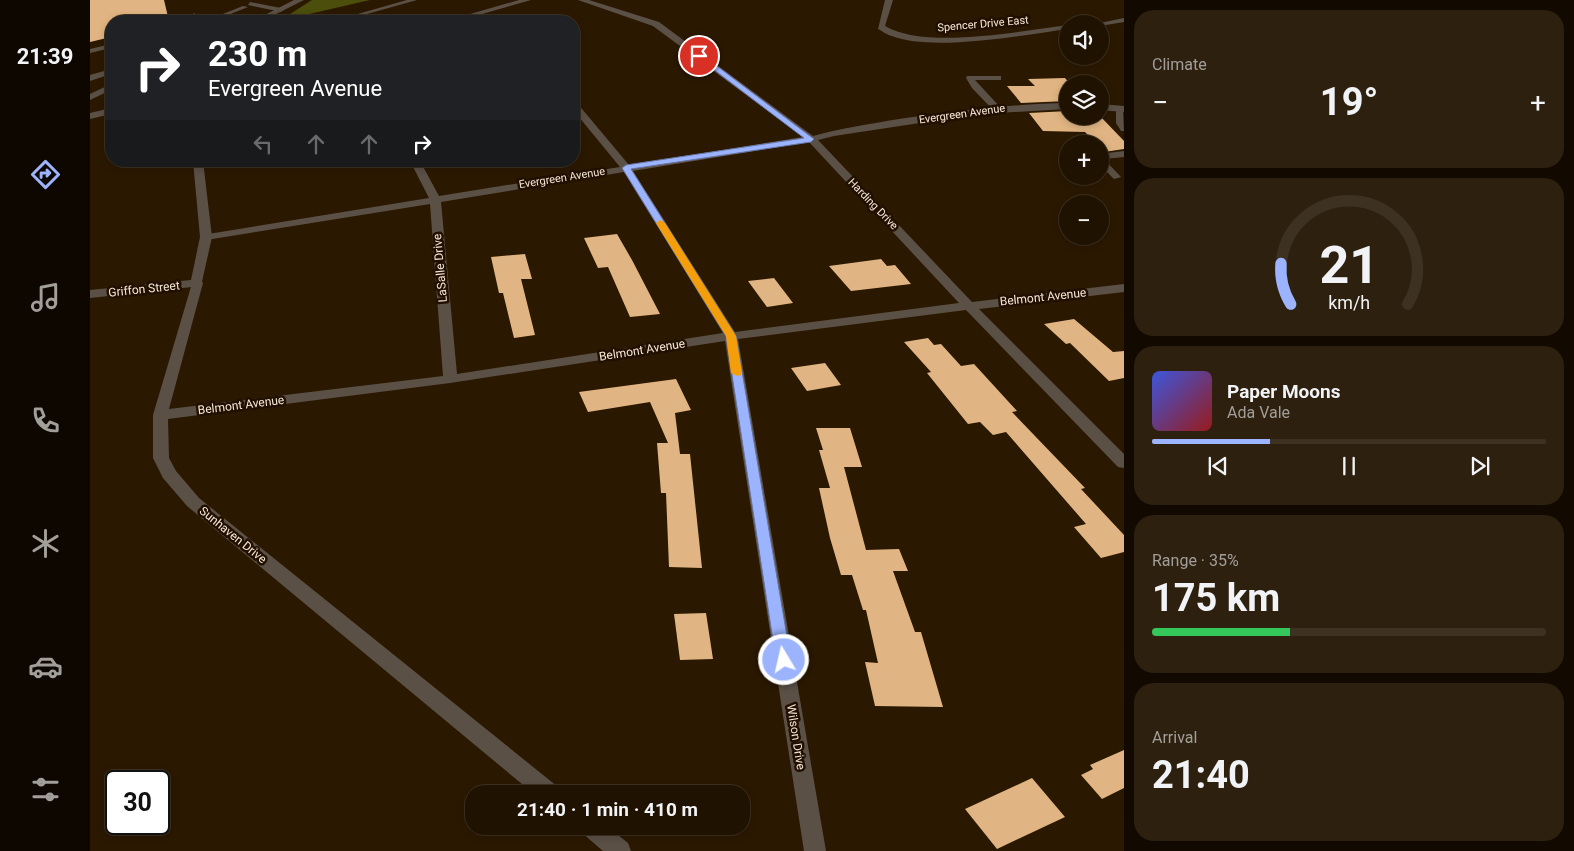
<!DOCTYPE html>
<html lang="en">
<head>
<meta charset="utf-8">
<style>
  body { margin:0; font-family:Roboto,sans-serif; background:#2d200f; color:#f1f3f6; height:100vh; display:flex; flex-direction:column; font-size:19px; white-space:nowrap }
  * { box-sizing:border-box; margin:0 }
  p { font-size:16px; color:#a29e99 }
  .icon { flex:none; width:28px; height:28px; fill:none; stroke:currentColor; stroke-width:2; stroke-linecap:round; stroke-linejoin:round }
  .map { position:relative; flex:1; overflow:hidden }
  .panel { display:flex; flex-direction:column; gap:10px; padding:10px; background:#120a00; width:450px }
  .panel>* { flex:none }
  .top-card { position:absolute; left:15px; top:15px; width:475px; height:152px; border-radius:20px; box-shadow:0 2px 8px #0003,0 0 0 1px #3d3222; background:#202124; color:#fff; overflow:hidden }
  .controls { position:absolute; left:969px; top:15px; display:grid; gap:10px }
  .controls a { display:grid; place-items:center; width:50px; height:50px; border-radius:50%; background:#201200; box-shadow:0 2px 8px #0003,0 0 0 1px #3d3222; font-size:25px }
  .speed { position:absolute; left:15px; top:770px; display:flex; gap:10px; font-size:25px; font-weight:700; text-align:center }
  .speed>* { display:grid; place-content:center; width:65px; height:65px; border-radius:50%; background:#201200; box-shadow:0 2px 8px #0003,0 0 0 1px #3d3222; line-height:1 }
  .speed .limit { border:2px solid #111; border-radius:8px; background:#fff; color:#111 }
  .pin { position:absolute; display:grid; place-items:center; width:42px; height:42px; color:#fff; margin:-21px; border:2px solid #fff; border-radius:50%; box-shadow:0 1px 5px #0007 }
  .me { position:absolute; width:55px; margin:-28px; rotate:351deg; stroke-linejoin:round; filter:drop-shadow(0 0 4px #0008) }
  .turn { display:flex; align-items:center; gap:18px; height:105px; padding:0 20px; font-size:22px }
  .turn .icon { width:65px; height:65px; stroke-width:2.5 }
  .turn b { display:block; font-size:35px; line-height:42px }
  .lanes { display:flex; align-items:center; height:48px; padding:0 20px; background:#0003; justify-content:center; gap:25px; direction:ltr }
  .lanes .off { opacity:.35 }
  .big { font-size:38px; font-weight:700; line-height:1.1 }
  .panel .widget { flex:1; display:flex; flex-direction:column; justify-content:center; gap:8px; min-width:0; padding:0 18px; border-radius:20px; background:#2d200f }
  .panel .dial { align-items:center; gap:0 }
  .dial svg { height:130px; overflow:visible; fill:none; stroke:#3d3222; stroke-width:7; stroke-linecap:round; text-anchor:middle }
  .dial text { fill:#f1f3f6; stroke:none }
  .song { display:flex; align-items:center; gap:15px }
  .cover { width:60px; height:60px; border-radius:8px; background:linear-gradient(135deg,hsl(230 70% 55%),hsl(0 70% 35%)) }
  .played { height:5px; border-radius:2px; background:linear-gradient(90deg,#9cb4fd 30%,#3d3222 30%) }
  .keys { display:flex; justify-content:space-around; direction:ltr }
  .heat { display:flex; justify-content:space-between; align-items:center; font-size:28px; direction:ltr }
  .charge { height:8px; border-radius:4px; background:linear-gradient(90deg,#34c759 35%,#3d3222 0) }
  .trip { position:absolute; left:375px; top:785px; width:285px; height:50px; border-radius:20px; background:#201200; box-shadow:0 2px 8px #0003,0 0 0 1px #3d3222; font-weight:700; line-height:50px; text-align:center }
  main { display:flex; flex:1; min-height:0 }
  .tab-bar { display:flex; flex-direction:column; width:90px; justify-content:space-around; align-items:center; background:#0d0700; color:#a29e99 }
  .tab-bar .icon { width:35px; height:35px }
  .tab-bar .current { color:#9cb4fd }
  .tab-bar b { font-size:22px; color:#f1f3f6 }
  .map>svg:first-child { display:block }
  .forest { fill:#4c4e0c }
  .building { fill:#e1b583 }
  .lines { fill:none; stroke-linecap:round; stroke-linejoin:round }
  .service { fill:#5b5046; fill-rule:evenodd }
  .minor { fill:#5b5046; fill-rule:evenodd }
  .tertiary { fill:#5b5046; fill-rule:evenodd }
  .route { fill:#9cb4fd; stroke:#6575a4 }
  .slow { fill:#f59e0b }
  .labels { text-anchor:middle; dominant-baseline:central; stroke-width:5; stroke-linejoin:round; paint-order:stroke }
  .far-street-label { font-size:11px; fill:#f6e8d9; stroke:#210f00 }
  .street-label { font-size:12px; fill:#f6e8d9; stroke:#210f00 }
</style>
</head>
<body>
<main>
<nav class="tab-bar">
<b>21:39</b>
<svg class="icon current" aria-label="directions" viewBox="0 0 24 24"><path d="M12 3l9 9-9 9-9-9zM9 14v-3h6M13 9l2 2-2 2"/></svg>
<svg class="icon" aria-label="music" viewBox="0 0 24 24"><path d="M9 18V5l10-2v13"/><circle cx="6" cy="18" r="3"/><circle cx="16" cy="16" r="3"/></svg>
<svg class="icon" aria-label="phone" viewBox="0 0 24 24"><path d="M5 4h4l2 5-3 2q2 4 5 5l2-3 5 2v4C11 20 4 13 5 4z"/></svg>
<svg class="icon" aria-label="climate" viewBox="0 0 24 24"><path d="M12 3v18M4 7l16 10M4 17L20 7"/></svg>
<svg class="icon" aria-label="car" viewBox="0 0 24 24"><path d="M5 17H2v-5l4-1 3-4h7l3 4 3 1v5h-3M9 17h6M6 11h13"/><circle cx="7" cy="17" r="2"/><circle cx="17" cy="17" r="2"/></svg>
<svg class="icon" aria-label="filters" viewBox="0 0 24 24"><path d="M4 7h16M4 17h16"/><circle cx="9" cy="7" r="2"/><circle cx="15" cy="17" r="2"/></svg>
</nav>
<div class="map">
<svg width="1034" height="851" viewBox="0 0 1034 851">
  <rect width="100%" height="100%" fill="#2b1800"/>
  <polygon class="forest" points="222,0 280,0 189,21"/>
  <g class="building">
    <polygon points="0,0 74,0 79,21 21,21 21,37 0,42"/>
    <polygon points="975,78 980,84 978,84 978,101 931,103 917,86 945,86 938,79"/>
    <polygon points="978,111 978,116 1010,116 1034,141 1034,149 1014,152 1010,147 1010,144 1007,144 995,132 953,131 939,113"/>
    <polygon points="527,234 542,260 570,314 540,317 518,267 508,268 494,238"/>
    <polygon points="435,254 442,279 431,279 445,335 424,338 413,293 409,293 401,257"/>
    <polygon points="791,259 797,266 805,265 821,284 761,291 739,266"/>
    <polygon points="684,278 700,299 703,303 677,307 658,281"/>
    <polygon points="984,319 1023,352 1034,351 1034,378 1019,381 980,343 976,344 954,324"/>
    <polygon points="838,338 844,345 851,344 871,366 884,364 927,411 922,412 995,488 991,489 1034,535 1034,552 1011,558 984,527 996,524 916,432 903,435 890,422 878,424 837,373 841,372 814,342"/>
    <polygon points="735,363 751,385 717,391 701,368"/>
    <polygon points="586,379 601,410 585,413 590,454 600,454 612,568 579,567 576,493 571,493 567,443 578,443 560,402 498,412 489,392"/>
    <polygon points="726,428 760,428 772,467 754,467 776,550 809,549 818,571 803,571 825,632 831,632 853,707 785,706 775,662 788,663 776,610 773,610 762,575 751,575 740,538 729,488 740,488 729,450 733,450"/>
    <polygon points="616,613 623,659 590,660 584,614"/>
    <polygon points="1034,750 1034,788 1012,799 991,775 1003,769 1000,765"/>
    <polygon points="942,778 975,817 907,849 875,809"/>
  </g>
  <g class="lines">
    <g class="service">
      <polygon points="317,0 327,0 252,21 243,21"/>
      <polygon points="160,2 191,8 194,10 191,12 158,5"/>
      <polygon points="153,6 158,7 123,21 115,21"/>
      <polygon points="104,13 107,15 101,21 95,21"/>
      <polygon points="21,44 21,48 0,53 0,49"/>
      <polygon points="877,76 911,76 911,80 885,80 910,107 910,111 904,111 882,88 876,78"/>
      <polygon points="1026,106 1033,108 1034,131 1031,131 1026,123"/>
      <polygon points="1034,151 1034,157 1014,159 1031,177 1024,179 1010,165 1010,154"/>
    </g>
    <g class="minor">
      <path d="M488,0h11l70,22 154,114c28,-8 57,-12 86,-17 56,-8 112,-15 169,-16v6l-89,5 -145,22 -16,4 154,162 152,-18v8l-145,17 145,145v14l-6,-1 -152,-157 -228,29 88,512h-22l-79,-510 -275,42 -282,36 1,39 7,13 23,27 359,289 3,7h-27l-347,-288 -24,-28 -10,-20v-43l40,-135h8l2,3 -34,126 274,-33 -13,-172 -224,36 -4,-1 -2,-2 2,-2 227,-37 -19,-37h10l19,35 181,-29 -46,-56v-9l3,1 52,62 174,-28 -150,-111zM719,142l150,161 -224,29 -102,-161zM534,172l99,161 -266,41 -16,-172z"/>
      <path d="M795,0h8l-8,26c40,24 136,5 183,-1v4c-45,6 -136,23 -176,7 -5,-1 -10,-5 -14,-7z"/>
      <polygon points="1034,18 1034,22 1010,26 1010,24 1005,24"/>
      <polygon points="1010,104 1034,106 1034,112 1010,110"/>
      <polygon points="489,826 517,826 538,843 541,851 513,851 492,833"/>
    </g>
    <g class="tertiary">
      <polygon points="204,0 214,0 172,21 163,21"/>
      <polygon points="429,0 441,0 368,21 356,21"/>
      <polygon points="21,69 21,74 0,81 0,75"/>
      <polygon points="21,84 21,90 0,100 0,94"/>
      <polygon points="21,108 21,114 0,119 0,113"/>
      <polygon points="103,161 113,161 122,237 111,286 0,298 0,290 101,280 110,237"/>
    </g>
  </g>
  <polygon class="route" points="607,54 611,54 724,139 721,142 541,169 646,336 701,660 699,665 694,666 689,665 686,660 636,336 532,168 536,165 714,138 607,57"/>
  <polygon class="slow" points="570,220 575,223 646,336 652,373 651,375 647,376 641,373 636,336 566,223"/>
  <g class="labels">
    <g class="far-street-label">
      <text transform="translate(893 24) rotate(-5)">Spencer Drive East</text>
      <text transform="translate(872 114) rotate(-8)">Evergreen Avenue</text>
      <text transform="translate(472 178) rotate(-9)">Evergreen Avenue</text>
      <text transform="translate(783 204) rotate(46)">Harding Drive</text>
    </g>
    <g class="street-label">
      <text transform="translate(350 268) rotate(-95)">LaSalle Drive</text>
      <text transform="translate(54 289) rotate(-6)">Griffon Street</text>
      <text transform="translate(953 297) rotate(-6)">Belmont Avenue</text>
      <text transform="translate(552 350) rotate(-9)">Belmont Avenue</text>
      <text transform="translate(151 405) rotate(-7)">Belmont Avenue</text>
      <text transform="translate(143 535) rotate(39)">Sunhaven Drive</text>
      <text transform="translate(706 737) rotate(81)">Wilson Drive</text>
    </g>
  </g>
</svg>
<div class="controls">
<a><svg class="icon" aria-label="sound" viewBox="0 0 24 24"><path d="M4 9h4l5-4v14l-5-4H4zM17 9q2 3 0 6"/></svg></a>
<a><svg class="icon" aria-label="layers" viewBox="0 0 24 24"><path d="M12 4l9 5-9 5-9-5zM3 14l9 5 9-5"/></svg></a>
<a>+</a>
<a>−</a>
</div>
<div class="speed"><div class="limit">30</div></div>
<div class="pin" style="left:609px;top:56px;background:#d93025"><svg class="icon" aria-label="arrive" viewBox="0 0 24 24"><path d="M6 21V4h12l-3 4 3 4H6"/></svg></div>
<svg class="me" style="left:694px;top:660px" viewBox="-20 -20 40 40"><circle r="17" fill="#9cb4fd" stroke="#fff" stroke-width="3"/><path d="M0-11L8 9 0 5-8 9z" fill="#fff"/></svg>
<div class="trip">21:40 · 1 min · 410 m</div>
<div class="top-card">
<div class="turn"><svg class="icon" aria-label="right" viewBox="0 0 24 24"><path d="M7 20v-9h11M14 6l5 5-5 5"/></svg><div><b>230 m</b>Evergreen Avenue</div></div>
<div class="lanes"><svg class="icon off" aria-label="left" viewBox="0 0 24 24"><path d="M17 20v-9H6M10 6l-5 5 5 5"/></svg><svg class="icon off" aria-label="ahead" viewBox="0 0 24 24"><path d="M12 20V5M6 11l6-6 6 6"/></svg><svg class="icon off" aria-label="ahead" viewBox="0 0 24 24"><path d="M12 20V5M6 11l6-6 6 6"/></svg><svg class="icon" aria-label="right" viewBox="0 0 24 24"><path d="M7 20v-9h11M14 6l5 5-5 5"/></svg></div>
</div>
</div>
<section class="panel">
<div class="widget"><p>Climate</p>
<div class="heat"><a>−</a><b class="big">19°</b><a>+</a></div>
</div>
<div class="widget dial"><svg viewBox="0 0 100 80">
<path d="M14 69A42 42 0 1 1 86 69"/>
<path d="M14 69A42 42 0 0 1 8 44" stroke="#9cb4fd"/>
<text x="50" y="56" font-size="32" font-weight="700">21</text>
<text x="50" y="72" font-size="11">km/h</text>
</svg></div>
<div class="widget">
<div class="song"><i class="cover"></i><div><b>Paper Moons</b><p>Ada Vale</p></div></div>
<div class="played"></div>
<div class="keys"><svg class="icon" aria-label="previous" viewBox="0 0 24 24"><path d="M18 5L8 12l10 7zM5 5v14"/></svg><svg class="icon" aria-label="pause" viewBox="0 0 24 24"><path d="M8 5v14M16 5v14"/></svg><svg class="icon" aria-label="next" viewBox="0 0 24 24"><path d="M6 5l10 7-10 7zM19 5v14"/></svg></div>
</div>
<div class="widget"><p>Range · 35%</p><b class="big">175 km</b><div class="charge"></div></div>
<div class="widget"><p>Arrival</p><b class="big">21:40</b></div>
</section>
</main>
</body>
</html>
